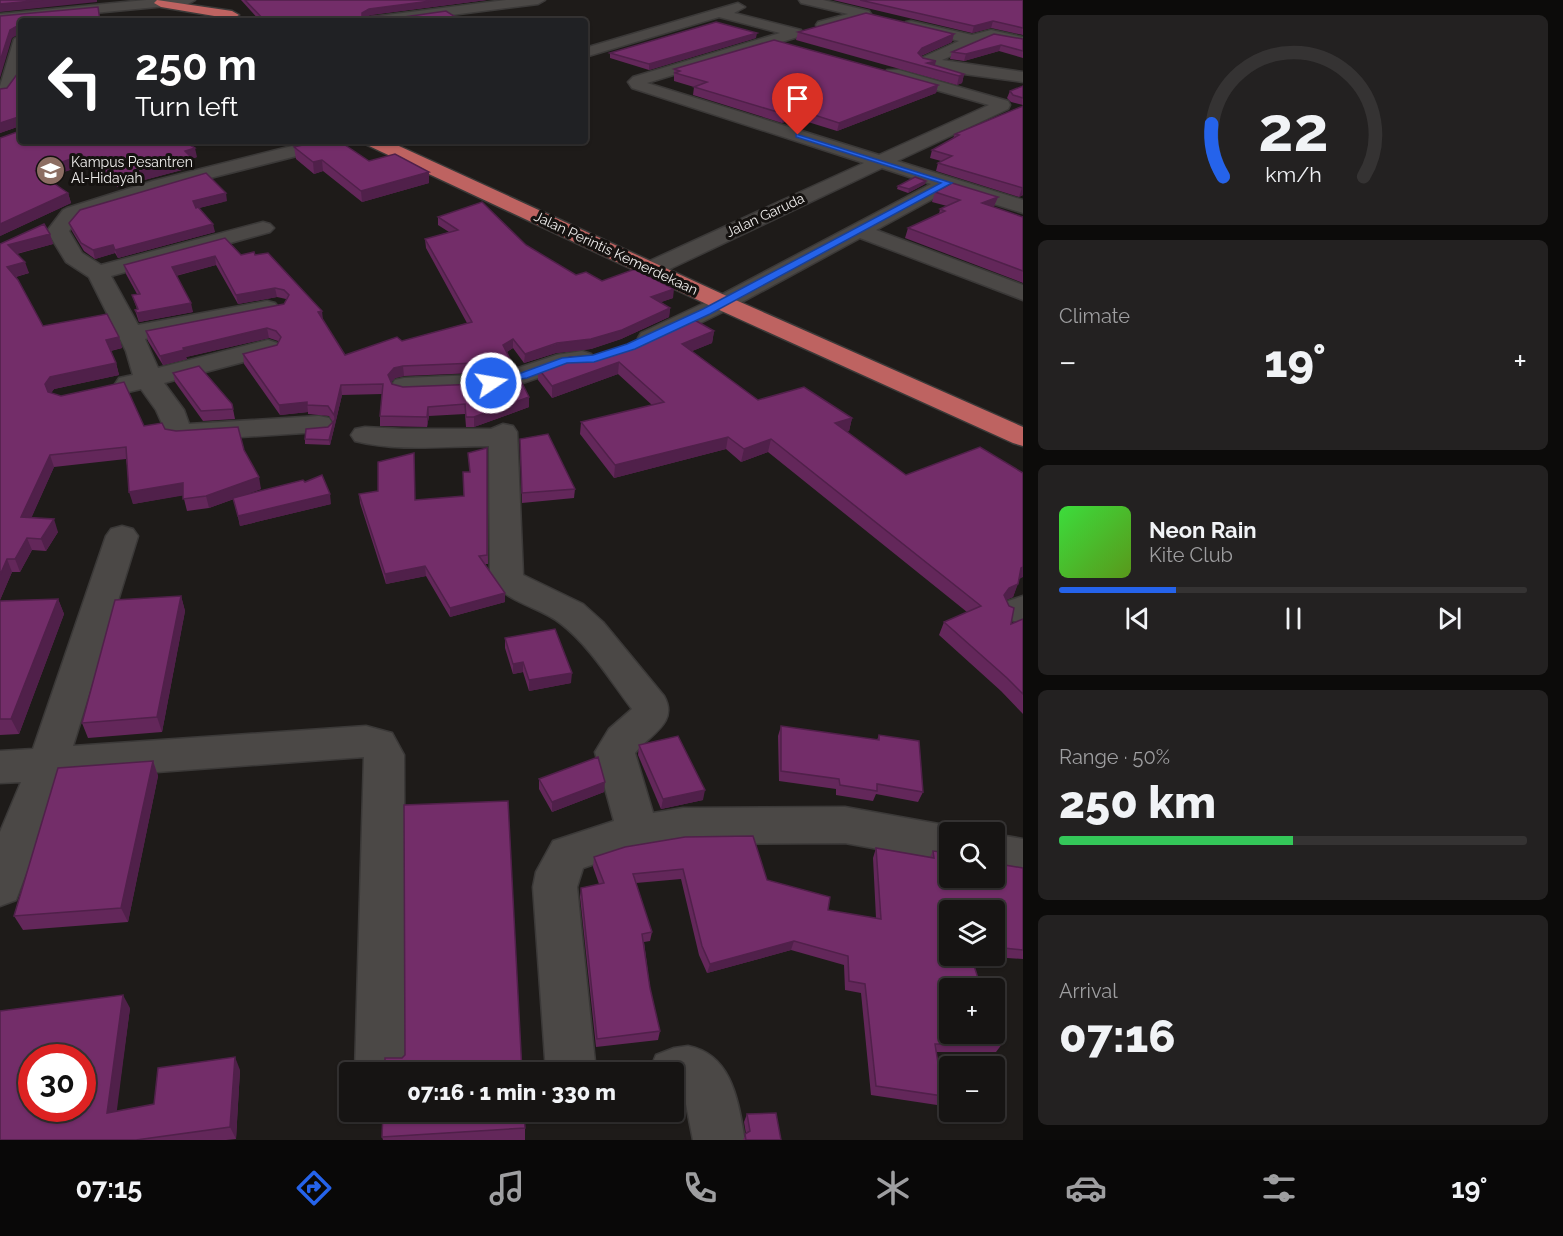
<!DOCTYPE html>
<html lang="en">
<head>
<meta charset="utf-8">
<style>
  body { margin:0; font-family:Raleway,sans-serif; background:#232121; color:#f1f3f6; height:100vh; display:flex; flex-direction:column; font-size:22px; white-space:nowrap }
  * { box-sizing:border-box; margin:0 }
  p { font-size:20px; color:#9e9ea0 }
  .icon { flex:none; width:33px; height:33px; fill:none; stroke:currentColor; stroke-width:2; stroke-linecap:round; stroke-linejoin:round }
  .map { position:relative; flex:1; overflow:hidden }
  .side { display:flex; flex-direction:column; gap:15px; padding:15px; background:#0c0b0a; width:540px }
  .side>* { flex:none }
  .banner { position:absolute; left:18px; top:18px; width:570px; height:126px; border-radius:6px; box-shadow:0 2px 4px #0004,0 0 0 2px #353333; background:#202124; color:#fff; overflow:hidden }
  .buttons { position:absolute; left:939px; top:822px; display:grid; gap:12px }
  .buttons a { display:grid; place-items:center; width:66px; height:66px; border-radius:6px; background:#161413; box-shadow:0 2px 4px #0004,0 0 0 2px #353333; font-size:30px }
  .speed { position:absolute; left:18px; top:1044px; display:flex; gap:12px; font-size:30px; font-weight:700; text-align:center }
  .speed>* { display:grid; place-content:center; width:78px; height:78px; border-radius:50%; background:#161413; box-shadow:0 2px 4px #0004,0 0 0 2px #353333; line-height:1 }
  .speed .limit { border:9px solid #d22; background:#fff; color:#111 }
  .pin { position:absolute; display:grid; place-items:center; width:51px; height:51px; color:#fff; margin:-62px -26px; border-radius:50% 50% 50% 0; rotate:-45deg; box-shadow:0 0 6px #0007 }
  .pin .icon { rotate:45deg }
  .me { position:absolute; width:66px; margin:-33px; rotate:78deg; stroke-linejoin:round; filter:drop-shadow(0 0 4px #0008) }
  .turn { display:flex; align-items:center; gap:21px; height:126px; padding:0 18px; font-size:27px }
  .turn .icon { width:78px; height:78px; stroke-width:2.5 }
  .turn b { display:block; font-size:42px; line-height:51px }
  .big { font-size:45px; font-weight:800; line-height:1.1 }
  .side .widget { flex:1; display:flex; flex-direction:column; justify-content:center; gap:9px; min-width:0; padding:0 21px; border-radius:9px; background:#232121 }
  .side .dial { align-items:center; gap:0 }
  .dial svg { height:156px; overflow:visible; fill:none; stroke:#353333; stroke-width:7; stroke-linecap:round; text-anchor:middle }
  .dial text { fill:#f1f3f6; stroke:none }
  .song { display:flex; align-items:center; gap:18px }
  .cover { width:72px; height:72px; border-radius:9px; background:linear-gradient(135deg,hsl(120 70% 55%),hsl(90 70% 35%)) }
  .played { height:6px; border-radius:3px; background:linear-gradient(90deg,#2563eb 25%,#353333 25%) }
  .keys { display:flex; justify-content:space-around; direction:ltr }
  .heat { display:flex; justify-content:space-between; align-items:center; font-size:33px; direction:ltr }
  .charge { height:9px; border-radius:4px; background:linear-gradient(90deg,#34c759 50%,#353333 0) }
  .trip { position:absolute; left:339px; top:1062px; width:345px; height:60px; border-radius:6px; background:#161413; box-shadow:0 2px 4px #0004,0 0 0 2px #353333; font-weight:800; line-height:60px; text-align:center }
  .menu { display:flex; height:96px; justify-content:space-around; align-items:center; background:#090808; color:#9e9ea0 }
  .menu .icon { width:42px; height:42px }
  .menu .on { color:#2563eb }
  .menu b { font-size:27px; color:#f1f3f6 }
  main { display:flex; flex:1; min-height:0 }
  .map>svg:first-child { display:block }
  .lines { fill:none; stroke-linecap:round; stroke-linejoin:round }
  .minor-casing { stroke:#3b3938; stroke-width:3 }
  .highway-casing { stroke:#3b3938; stroke-width:3 }
  .minor { fill:#4b4846; fill-rule:evenodd }
  .highway { fill:#be6361; fill-rule:evenodd }
  .wall { fill:#63275a }
  .shaded-wall { fill:#50204a }
  .building { fill:#732d69; stroke:#50204a; stroke-width:1.5; fill-rule:evenodd }
  .route { fill:#2563eb; stroke:#184099; stroke-width:1.5 }
  .labels { text-anchor:middle; dominant-baseline:central; stroke-width:6; stroke-linejoin:round; paint-order:stroke }
  .far-poi-label { font-size:14px; fill:#eeeceb; stroke:#151210; text-anchor:start }
  .far-street-label { font-size:14px; fill:#eeeceb; stroke:#151210 }
</style>
</head>
<body>
<main>
<div class="map">
<svg width="1023" height="1140" viewBox="0 0 1023 1140">
  <rect width="100%" height="100%" fill="#1e1b19"/>
  <g class="lines">
    <defs>
      <g id="minor">
        <polygon points="146,0 195,0 188,4 0,22 0,14"/>
        <polygon points="506,0 545,0 538,4 404,21 364,21 371,17"/>
        <polygon points="799,0 823,0 869,11 871,14 869,17 823,29 818,28 816,25 818,22 848,14 801,3"/>
        <polygon points="738,3 745,7 734,13 801,30 803,33 801,36 647,83 879,155 989,105 887,76 885,73 887,70 899,70 1008,101 1010,105 1008,109 897,161 1023,200 1023,213 949,190 876,230 1023,285 1023,300 860,238 731,308 659,343 650,345 641,343 638,338 641,333 715,298 931,184 882,168 659,274 651,276 643,274 640,269 643,264 864,163 632,88 628,82 633,77 780,33 719,17 585,57 585,48"/>
        <polygon points="911,21 972,35 991,30 1023,37 1023,45 992,38 942,60 1023,72 1023,82 964,74 921,64 918,61 921,58 959,41 906,28 904,25 906,22"/>
        <path d="M21,35c0,22 6,56 -21,63v-12l14,-47z"/>
        <polygon points="312,141 343,141 340,145 167,189 81,216 69,231 82,253 101,265 263,222 270,224 274,228 270,232 111,276 138,325 267,301 275,303 279,308 275,313 267,315 145,339 158,368 268,340 277,343 281,348 277,353 164,383 184,410 189,424 319,416 329,418 333,424 329,430 319,432 179,441 169,439 156,410 141,389 128,392 119,390 115,384 119,378 133,375 126,351 89,277 66,262 47,231 63,210 67,208 153,181"/>
        <polygon points="582,351 591,354 595,359 591,364 569,367 503,390 404,394 395,392 391,386 395,380 404,378 500,374 557,355"/>
        <path d="M503,424l10,2 4,6 6,143 60,29 20,18 61,74c15,27 -14,38 -29,57l18,60 30,-5 162,-1 105,19 16,6h-16v30l-105,-19 -162,1 -60,10 -40,14 -6,19 19,185h-50l-13,-185 3,-15 17,-31 61,-20 -19,-69 14,-23 23,-20c-22,-29 -43,-64 -72,-86 -22,-17 -54,-20 -70,-45l-1,-132c-44,0 -91,6 -134,-5l-4,-6 4,-6 10,-2 37,2h89z"/>
        <polygon points="122,526 133,529 138,536 73,746 366,726 392,733 404,755 405,1072 355,1072 364,757 62,779 16,900 0,906 0,832 21,782 0,783 0,751 33,749 106,536 111,529"/>
        <polygon points="1023,596 1023,620 1017,622 1005,618 1000,610 1005,602"/>
        <polygon points="994,834 1023,839 1023,877 994,871"/>
        <path d="M688,1046c45,9 50,56 57,94h-52l-8,-41 -2,-2 -9,1v-26h-25l7,-17 18,-7z"/>
      </g>
      <g id="highway">
        <polygon points="157,0 232,11 239,15 232,19 161,7 154,3"/>
        <polygon points="364,141 388,141 731,298 1023,427 1023,446 1013,443 715,308 367,145"/>
      </g>
    </defs>
    <use href="#minor" class="minor-casing"/>
    <use href="#highway" class="highway-casing"/>
    <use href="#minor" class="minor"/>
    <use href="#highway" class="highway"/>
  </g>
  <g class="wall">
    <polygon points="241,0 487,0 370,15 368,16 462,21 260,21"/>
    <polygon points="833,0 1023,0 1023,35 991,28 972,33"/>
    <polygon points="798,32 952,42 921,56 935,65 964,74 962,83 957,85 796,40"/>
    <polygon points="756,38 649,70 610,58 610,53"/>
    <polygon points="1023,39 1023,58 999,51 964,61 950,59 952,52"/>
    <polygon points="674,69 938,85 936,93 837,131 795,118 782,123 693,95 694,87 674,81"/>
    <polygon points="1023,86 1023,105 1011,102 1007,98 1010,91"/>
    <polygon points="0,89 197,157 191,159 193,167 118,187 85,165 46,178 68,193 71,203 0,236 20,126 0,133"/>
    <polygon points="1023,106 1023,195 1019,197 936,171 938,163 941,161 930,158 932,150 953,138 955,134"/>
    <polygon points="274,141 309,141 281,146"/>
    <polygon points="294,147 369,161 429,183 362,202 323,171 314,174 296,159"/>
    <polygon points="925,184 908,193 897,189 898,186"/>
    <polygon points="935,192 998,197 994,206 993,207 1023,217 1023,283 905,238 908,228 939,214 940,209 947,206 932,202"/>
    <polygon points="227,201 199,208 215,232 118,258 115,253 95,259 84,251 72,231 69,223"/>
    <polygon points="438,217 526,245 576,275 673,298 661,302 670,308 669,317 621,339 591,349 556,353 524,363 513,348 507,352 510,359 510,368 500,372 404,376 395,378 391,382 392,384 403,387 529,397 529,407 474,427 466,427 465,414 429,416 427,427 380,426 380,416 382,394 342,395 330,445 305,444 305,439 328,427 333,422 329,416 308,414 308,412 280,415 244,364 243,354 277,345 279,342 278,341 269,338 186,357 187,359 163,365 148,341 146,331 284,304 287,300 286,299 277,297 238,304 216,265 176,276 193,312 139,322 135,310 137,309 132,295 137,294 126,274 124,265 241,255 255,255 323,320 345,355 402,341 467,323 426,248 425,239 449,232 438,225"/>
    <polygon points="50,234 53,244 17,254 29,273 16,277 43,326 119,337 122,348 111,351 116,363 119,375 54,389 51,393 144,426 165,429 244,450 261,489 247,494 331,504 240,526 234,499 209,508 187,511 183,495 133,504 126,459 54,467 31,518 58,532 46,551 32,550 20,572 12,572 0,600 0,244"/>
    <polygon points="714,331 712,343 692,351 758,400 852,418 849,431 846,432 1019,579 1013,597 1006,600 1011,624 1023,619 1023,714 1001,691 939,635 944,622 967,612 768,452 741,462 726,449 614,478 580,434 581,422 652,405 618,374 552,398 538,380 538,368"/>
    <polygon points="173,373 232,404 235,419 203,421 175,382"/>
    <polygon points="520,439 575,489 574,498 522,503"/>
    <polygon points="487,448 488,564 485,564 505,593 505,602 450,617 426,576 386,584 360,503 359,494 416,500 464,496 470,472"/>
    <polygon points="181,596 185,611 162,732 88,738 82,723"/>
    <polygon points="58,599 64,614 19,734 0,735 0,601"/>
    <polygon points="505,638 571,683 529,691 523,672 513,674 505,648"/>
    <polygon points="781,726 877,740 879,735 923,792 918,802 876,794 873,801 836,795 836,789 779,781 778,736"/>
    <polygon points="639,745 703,800 661,809 638,755"/>
    <polygon points="153,761 158,776 128,922 23,930 14,916"/>
    <polygon points="539,779 604,792 552,812 539,789"/>
    <polygon points="876,848 930,857 933,851 1023,868 1023,959 979,956 994,956 994,910 950,910 1002,1044 996,1052 936,1052 943,1096 937,1105 871,1095 861,993 845,990 844,965 791,950 707,973 699,955 681,879 636,883 652,932 650,941 644,942 650,988 660,1031 658,1040 596,1047 580,897 581,888 599,884 593,867 594,857 767,880 828,910 876,918 873,858"/>
    <polygon points="130,1008 116,1111 154,1104 240,1070 236,1139 226,1140 0,1140"/>
    <polygon points="747,1114 781,1140 743,1140 746,1134 744,1122"/>
    <polygon points="525,1128 525,1140 383,1140 382,1137"/>
  </g>
  <g class="shaded-wall">
    <polygon points="43,0 97,0 97,2 0,12 0,4"/>
    <polygon points="438,0 487,0 370,15 363,19 362,16 362,13 369,9"/>
    <polygon points="336,18 336,21 308,21"/>
    <polygon points="993,21 991,28 972,33 974,26"/>
    <polygon points="19,25 21,33 12,38 0,78 0,61 10,30"/>
    <polygon points="757,33 756,38 649,70 649,64"/>
    <polygon points="954,34 952,42 920,56 918,53 922,48"/>
    <polygon points="1001,45 999,51 964,61 966,54"/>
    <polygon points="936,61 934,69 927,63"/>
    <polygon points="964,74 962,83 957,85 959,76"/>
    <polygon points="938,85 936,93 837,131 839,123"/>
    <polygon points="796,109 795,118 782,123 784,114"/>
    <polygon points="18,117 20,126 0,133 0,123"/>
    <polygon points="280,141 309,141 281,146"/>
    <polygon points="195,148 197,157 191,159 193,167 118,187 116,178 185,151"/>
    <polygon points="82,155 85,165 39,180 36,171"/>
    <polygon points="322,160 323,171 314,174 313,162"/>
    <polygon points="429,172 429,183 362,202 361,191"/>
    <polygon points="926,181 925,184 908,193 909,189"/>
    <polygon points="1022,188 1023,188 1023,195 1019,197"/>
    <polygon points="68,193 71,203 0,236 0,224"/>
    <polygon points="226,193 227,201 195,209 193,201"/>
    <polygon points="998,197 994,206 978,213 982,203"/>
    <polygon points="213,224 215,232 118,258 115,250"/>
    <polygon points="50,234 53,244 11,255 8,245"/>
    <polygon points="113,245 115,253 95,259 93,250"/>
    <polygon points="215,256 216,265 174,276 172,267"/>
    <polygon points="25,262 29,273 11,278 7,267"/>
    <polygon points="275,288 277,297 238,304 236,295"/>
    <polygon points="674,289 673,298 650,306 651,297"/>
    <polygon points="191,303 193,312 139,322 137,313"/>
    <polygon points="670,308 669,317 621,339 591,349 556,353 524,363 525,354"/>
    <polygon points="322,311 323,320 318,312"/>
    <polygon points="267,328 269,338 186,357 187,359 163,365 160,356 183,348"/>
    <polygon points="714,331 712,343 680,356 682,344"/>
    <polygon points="119,337 122,348 109,351 106,340"/>
    <polygon points="513,339 513,348 503,354 503,345"/>
    <polygon points="510,359 510,368 500,372 500,362"/>
    <polygon points="619,362 618,374 552,398 552,386"/>
    <polygon points="116,363 119,375 54,389 49,396 45,384 50,377"/>
    <polygon points="403,366 404,376 395,378 389,385 388,375 394,368"/>
    <polygon points="341,385 342,395 335,425 334,415"/>
    <polygon points="529,397 529,407 474,427 474,417"/>
    <polygon points="307,402 308,412 280,415 279,405"/>
    <polygon points="428,407 429,416 427,427 427,417"/>
    <polygon points="852,418 849,431 831,436 835,423"/>
    <polygon points="334,421 335,425 330,445 329,440"/>
    <polygon points="728,437 726,449 614,478 615,465"/>
    <polygon points="771,439 768,452 741,462 744,449"/>
    <polygon points="50,455 54,467 26,530 21,517"/>
    <polygon points="259,477 261,489 209,508 206,496"/>
    <polygon points="183,483 186,495 133,504 129,492"/>
    <polygon points="330,494 331,504 240,526 238,516"/>
    <polygon points="54,519 58,532 46,551 41,539"/>
    <polygon points="27,538 32,550 20,572 15,559"/>
    <polygon points="7,559 12,572 0,600 0,575"/>
    <polygon points="425,566 426,576 386,584 385,574"/>
    <polygon points="1023,567 1023,577 1016,581 1021,568"/>
    <polygon points="1018,584 1013,597 1003,601 1004,595 1009,588"/>
    <polygon points="505,593 505,602 450,617 450,608"/>
    <polygon points="181,596 185,611 162,732 157,717"/>
    <polygon points="58,599 64,614 19,734 11,719"/>
    <polygon points="523,662 523,672 513,674 513,664"/>
    <polygon points="572,673 571,683 529,691 529,680"/>
    <polygon points="153,761 158,776 128,922 121,908"/>
    <polygon points="605,782 604,792 552,812 552,802"/>
    <polygon points="705,790 703,800 661,809 663,799"/>
    <polygon points="794,941 791,950 707,973 710,964"/>
    <polygon points="123,995 130,1008 115,1125 107,1113"/>
    <polygon points="235,1057 240,1070 236,1139 230,1127"/>
  </g>
  <g class="building">
    <polygon points="0,0 43,0 0,4"/>
    <polygon points="245,0 438,0 369,9 362,13 362,16 404,17 446,11 462,21 341,21 336,18 308,21 265,21"/>
    <polygon points="860,0 1023,0 1023,28 993,21 974,26"/>
    <polygon points="98,7 100,21 21,21 21,50 19,25 10,30 0,61 0,16"/>
    <polygon points="866,13 954,34 922,48 918,53 923,58 936,61 927,63 964,74 959,76 798,32"/>
    <polygon points="716,22 757,33 649,64 610,53"/>
    <polygon points="994,34 1023,39 1023,51 1001,45 966,54 952,52"/>
    <polygon points="774,40 938,85 839,123 796,109 784,114 694,87 707,82 675,73 680,71 674,69"/>
    <polygon points="21,57 21,141 184,141 195,148 185,151 191,157 116,178 82,155 36,171 68,193 0,224 0,138 20,131 20,119 18,117 0,123 0,89 7,88 18,73"/>
    <polygon points="1023,86 1023,98 1013,95 1010,91"/>
    <polygon points="1023,106 1023,188 938,163 952,156 932,150 959,135 955,134"/>
    <polygon points="320,141 339,141 369,161 395,154 429,172 361,191 322,160 313,162 294,147"/>
    <polygon points="206,173 226,193 193,201 196,208 198,207 213,224 115,250 113,245 93,250 81,243 69,223 80,210"/>
    <polygon points="915,177 926,181 909,189 898,186"/>
    <polygon points="952,183 998,197 982,203 1023,217 1023,271 908,228 945,211 940,209 960,200 935,192"/>
    <polygon points="482,202 526,245 576,275 586,272 602,281 635,269 674,289 651,297 670,308 622,330 591,339 557,343 525,354 513,339 503,345 510,359 500,362 403,366 394,368 388,375 392,384 403,387 503,383 519,377 529,397 474,417 466,417 465,404 428,407 427,417 380,416 383,384 341,385 334,415 328,406 307,405 307,402 279,405 243,354 277,345 281,337 276,331 267,328 183,348 184,350 160,356 146,331 284,304 289,295 284,290 275,288 236,295 215,256 172,267 191,303 137,313 135,310 138,309 132,295 140,294 124,265 225,238 241,255 254,252 255,255 268,253 322,311 318,312 345,355 397,337 402,341 472,322 425,239 458,230 438,217"/>
    <polygon points="44,224 50,234 8,245 25,262 7,267 18,280 43,326 107,314 119,337 106,340 116,363 50,377 45,384 48,392 61,396 124,382 144,426 162,423 165,429 176,431 238,427 244,450 259,477 206,496 183,499 183,483 129,492 126,447 50,455 21,517 54,519 41,539 27,538 15,559 7,559 0,575 0,244"/>
    <polygon points="691,318 714,331 682,344 758,400 804,387 852,418 835,423 906,475 980,447 1023,473 1023,567 1021,568 1018,584 1009,588 1004,595 1009,606 1014,608 1011,624 1023,619 1023,694 1007,678 944,622 981,606 771,439 744,449 728,437 615,465 581,422 664,402 619,362 552,386 538,368 570,357 595,356 642,341"/>
    <polygon points="199,366 232,404 233,409 201,411 173,373"/>
    <polygon points="334,421 329,440 305,439 306,429 328,427"/>
    <polygon points="548,434 575,489 522,493 520,439"/>
    <polygon points="487,448 487,555 479,556 505,593 450,608 425,566 385,574 359,494 378,491 378,462 414,453 415,500 464,496 463,472 470,472 468,453"/>
    <polygon points="322,475 330,494 238,516 233,498 303,480 305,482"/>
    <polygon points="181,596 157,717 82,723 115,600"/>
    <polygon points="58,599 11,719 0,719 0,601"/>
    <polygon points="555,629 572,673 529,680 523,662 513,664 505,638"/>
    <polygon points="781,726 879,740 879,735 919,741 923,792 877,784 877,791 840,785 839,779 781,771"/>
    <polygon points="678,736 705,790 663,799 639,745"/>
    <polygon points="598,757 605,782 552,802 539,779"/>
    <polygon points="153,761 121,908 14,916 58,768"/>
    <polygon points="508,801 522,1072 385,1072 385,1058 402,1058 405,1055 404,805"/>
    <polygon points="753,836 767,880 830,897 828,910 881,919 876,848 934,858 933,851 950,853 950,878 994,878 994,846 997,846 999,864 1023,868 1023,950 994,947 994,910 950,910 950,956 971,956 981,988 950,988 950,1034 994,1034 994,1023 1002,1044 935,1044 943,1096 876,1086 865,984 849,981 848,956 794,941 710,964 702,946 683,869 633,874 652,932 642,934 650,988 660,1031 597,1039 581,888 604,883 594,857 625,847 685,837"/>
    <path d="M123,995l-16,118 47,-9 4,-36 77,-11 -5,70 -94,13h-136v-129zM32,1058h50v50h-50z"/>
    <polygon points="383,1112 524,1112 525,1128 382,1137"/>
    <polygon points="776,1113 781,1140 746,1140 745,1134 750,1131 747,1114"/>
  </g>
  <polygon class="route" points="796,134 952,183 710,314 635,349 594,362 567,363 527,378 487,385 487,381 521,373 562,358 593,355 627,344 703,309 941,183 796,137"/>
  <defs>
    <symbol id="school-disc" viewBox="-11 -11 22 22"><circle r="9.5" fill="#8d6e63" stroke="#151210"/><path d="M0-5L7-2L0 1L-7-2ZM-4 1L0 2.5L4 1V4Q0 6-4 4Z" fill="#fff"/></symbol>
  </defs>
  <g fill-rule="evenodd">
    <use href="#school-disc" x="34" y="154" width="33" height="33"/>
  </g>
  <g class="labels">
    <g class="far-poi-label">
      <text x="71" y="162">Kampus Pesantren<tspan x="71" dy="16">Al-Hidayah</tspan></text>
    </g>
    <g class="far-street-label">
      <text transform="translate(765 215) rotate(-25)">Jalan Garuda</text>
      <text transform="translate(616 253) rotate(25)">Jalan Perintis Kemerdekaan</text>
    </g>
  </g>
</svg>
<div class="buttons">
<a><svg class="icon" aria-label="search" viewBox="0 0 24 24"><circle cx="10" cy="10" r="6"/><path d="M15 15l6 6"/></svg></a>
<a><svg class="icon" aria-label="layers" viewBox="0 0 24 24"><path d="M12 4l9 5-9 5-9-5zM3 14l9 5 9-5"/></svg></a>
<a>+</a>
<a>−</a>
</div>
<div class="speed"><div class="limit">30</div></div>
<div class="pin" style="left:798px;top:135px;background:#d93025"><svg class="icon" aria-label="arrive" viewBox="0 0 24 24"><path d="M6 21V4h12l-3 4 3 4H6"/></svg></div>
<svg class="me" style="left:491px;top:383px" viewBox="-20 -20 40 40"><circle r="17" fill="#2563eb" stroke="#fff" stroke-width="3"/><path d="M0-11L8 9 0 5-8 9z" fill="#fff"/></svg>
<div class="trip">07:16 · 1 min · 330 m</div>
<div class="banner">
<div class="turn"><svg class="icon" aria-label="left" viewBox="0 0 24 24"><path d="M17 20v-9H6M10 6l-5 5 5 5"/></svg><div><b>250 m</b>Turn left</div></div>
</div>
</div>
<section class="side">
<div class="widget dial"><svg viewBox="0 0 100 80">
<path d="M14 69A42 42 0 1 1 86 69"/>
<path d="M14 69A42 42 0 0 1 8 42" stroke="#2563eb"/>
<text x="50" y="56" font-size="32" font-weight="700">22</text>
<text x="50" y="72" font-size="11">km/h</text>
</svg></div>
<div class="widget"><p>Climate</p>
<div class="heat"><a>−</a><b class="big">19°</b><a>+</a></div>
</div>
<div class="widget">
<div class="song"><i class="cover"></i><div><b>Neon Rain</b><p>Kite Club</p></div></div>
<div class="played"></div>
<div class="keys"><svg class="icon" aria-label="previous" viewBox="0 0 24 24"><path d="M18 5L8 12l10 7zM5 5v14"/></svg><svg class="icon" aria-label="pause" viewBox="0 0 24 24"><path d="M8 5v14M16 5v14"/></svg><svg class="icon" aria-label="next" viewBox="0 0 24 24"><path d="M6 5l10 7-10 7zM19 5v14"/></svg></div>
</div>
<div class="widget"><p>Range · 50%</p><b class="big">250 km</b><div class="charge"></div></div>
<div class="widget"><p>Arrival</p><b class="big">07:16</b></div>
</section>
</main>
<nav class="menu">
<b>07:15</b>
<svg class="icon on" aria-label="directions" viewBox="0 0 24 24"><path d="M12 3l9 9-9 9-9-9zM9 14v-3h6M13 9l2 2-2 2"/></svg>
<svg class="icon" aria-label="music" viewBox="0 0 24 24"><path d="M9 18V5l10-2v13"/><circle cx="6" cy="18" r="3"/><circle cx="16" cy="16" r="3"/></svg>
<svg class="icon" aria-label="phone" viewBox="0 0 24 24"><path d="M5 4h4l2 5-3 2q2 4 5 5l2-3 5 2v4C11 20 4 13 5 4z"/></svg>
<svg class="icon" aria-label="climate" viewBox="0 0 24 24"><path d="M12 3v18M4 7l16 10M4 17L20 7"/></svg>
<svg class="icon" aria-label="car" viewBox="0 0 24 24"><path d="M5 17H2v-5l4-1 3-4h7l3 4 3 1v5h-3M9 17h6M6 11h13"/><circle cx="7" cy="17" r="2"/><circle cx="17" cy="17" r="2"/></svg>
<svg class="icon" aria-label="filters" viewBox="0 0 24 24"><path d="M4 7h16M4 17h16"/><circle cx="9" cy="7" r="2"/><circle cx="15" cy="17" r="2"/></svg>
<b>19°</b>
</nav>
</body>
</html>
